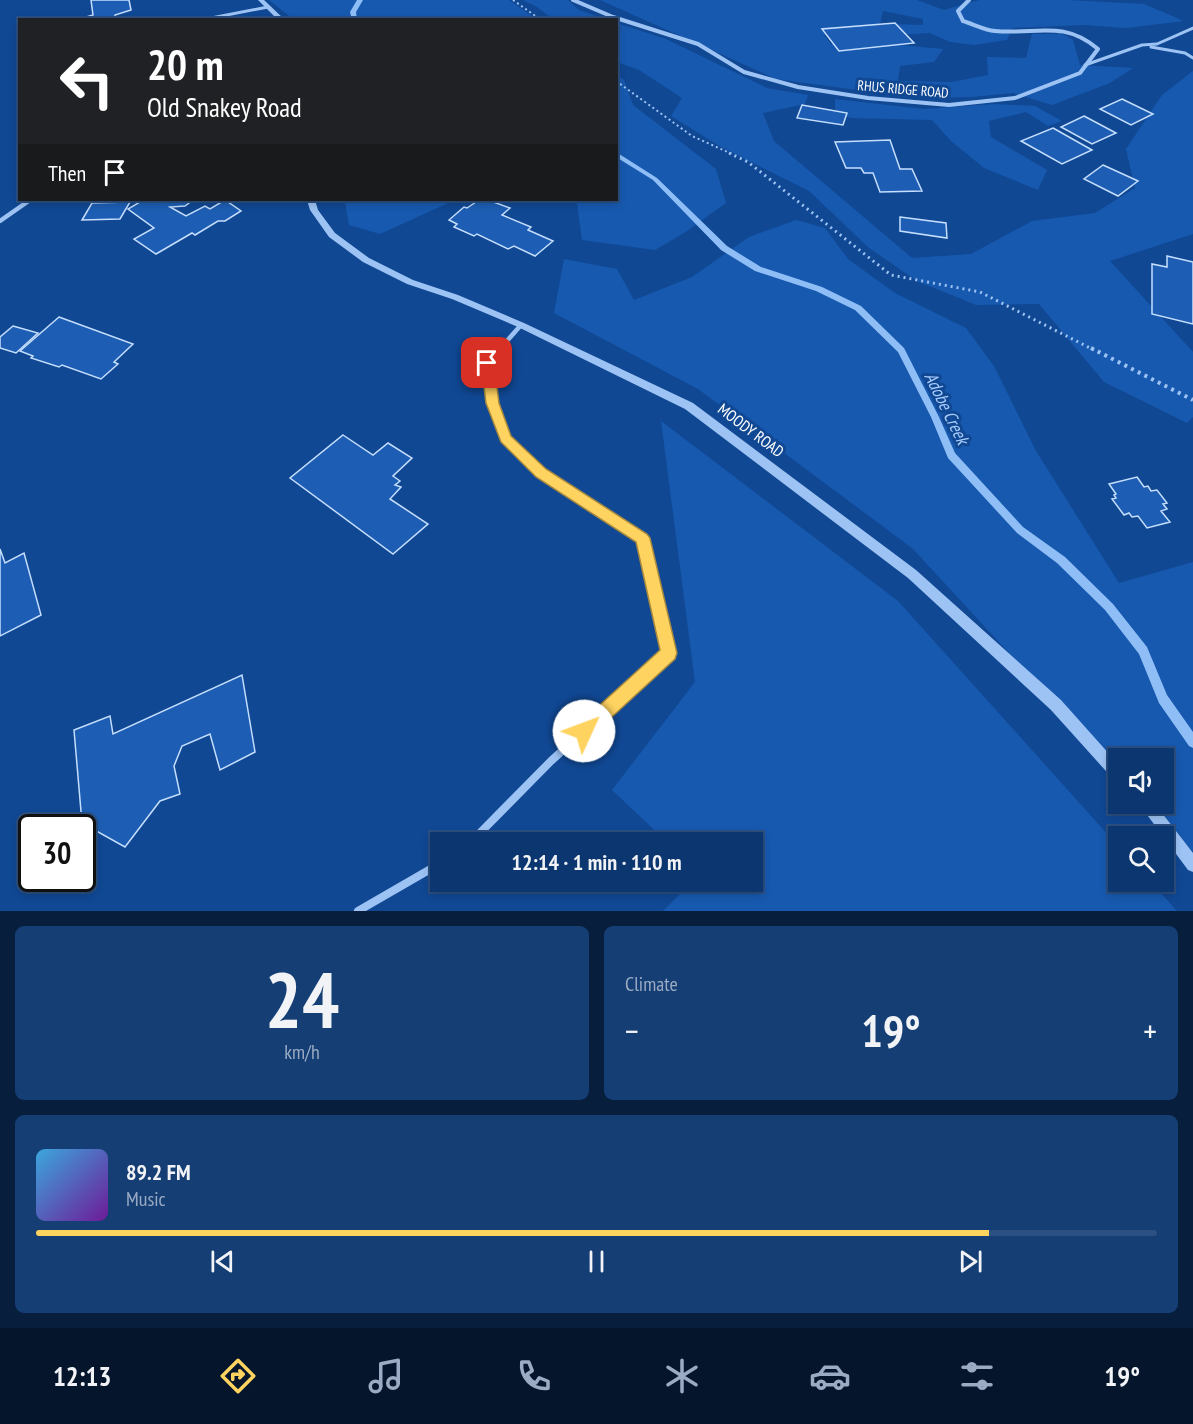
<!DOCTYPE html>
<html lang="en">
<head>
<meta charset="utf-8">
<style>
  body { margin:0; font-family:"PT Sans Narrow",sans-serif; background:#153e74; color:#f1f3f6; height:100vh; display:flex; flex-direction:column; font-size:22px; white-space:nowrap }
  * { box-sizing:border-box; margin:0 }
  p { font-size:20px; color:#9aabc3 }
  .icon { flex:none; width:33px; height:33px; fill:none; stroke:currentColor; stroke-width:2; stroke-linecap:round; stroke-linejoin:round }
  .map { position:relative; height:911px; overflow:hidden }
  .sheet { display:flex; flex-direction:column; gap:15px; padding:15px; background:#071e3d; flex:1 }
  .sheet>* { flex:none }
  .guide { position:absolute; left:18px; top:18px; width:600px; height:183px; border-radius:0px; box-shadow:0 3px 9px #0003,0 0 0 2px #2c5082; background:#202124; color:#fff; overflow:hidden }
  .controls { position:absolute; left:1108px; top:748px; display:grid; gap:12px }
  .controls a { display:grid; place-items:center; width:66px; height:66px; border-radius:0px; background:#0c366f; box-shadow:0 3px 9px #0003,0 0 0 2px #2c5082; font-size:30px }
  .speed { position:absolute; left:18px; top:814px; display:flex; gap:12px; font-size:30px; font-weight:700; text-align:center }
  .speed>* { display:grid; place-content:center; width:78px; height:78px; border-radius:50%; background:#0c366f; box-shadow:0 3px 9px #0003,0 0 0 2px #2c5082; line-height:1 }
  .speed .limit { border:3px solid #111; border-radius:9px; background:#fff; color:#111 }
  .pin { position:absolute; display:grid; place-items:center; width:51px; height:51px; color:#fff; margin:-26px; border-radius:12px; box-shadow:0 3px 9px #0006 }
  .me { position:absolute; width:66px; margin:-33px; rotate:47deg; stroke-linejoin:round; filter:drop-shadow(0 0 4px #0008) }
  .turn { display:flex; align-items:center; gap:21px; height:126px; padding:0 30px; font-size:27px }
  .turn .icon { width:78px; height:78px; stroke-width:2.5 }
  .turn b { display:block; font-size:42px; line-height:51px }
  .then { display:flex; align-items:center; height:57px; padding:0 30px; background:#0003; gap:12px; font-size:22px }
  .big { font-size:45px; font-weight:700; line-height:1.1 }
  .sheet .tile { flex:1; display:flex; flex-direction:column; justify-content:center; gap:9px; min-width:0; padding:0 21px; border-radius:9px; background:#153e74 }
  .sheet .dial { align-items:center; gap:0 }
  .dial b { font-size:78px; line-height:1 }
  .song { display:flex; align-items:center; gap:18px }
  .cover { width:72px; height:72px; border-radius:9px; background:linear-gradient(135deg,hsl(200 70% 55%),hsl(280 70% 35%)) }
  .played { height:6px; border-radius:3px; background:linear-gradient(90deg,#ffd360 85%,#2c5082 85%) }
  .keys { display:flex; justify-content:space-around; direction:ltr }
  .heat { display:flex; justify-content:space-between; align-items:center; font-size:33px; direction:ltr }
  .sheet .tiles { flex:1; display:grid; gap:15px; grid-template-columns:1fr 1fr }
  .tile:last-child { grid-column:span 2 }
  .trip { position:absolute; left:430px; top:832px; width:333px; height:60px; border-radius:0px; background:#0c366f; box-shadow:0 3px 9px #0003,0 0 0 2px #2c5082; font-weight:700; line-height:60px; text-align:center }
  .tabs { display:flex; height:96px; justify-content:space-around; align-items:center; background:#05162c; color:#9aabc3 }
  .tabs .icon { width:42px; height:42px }
  .tabs .selected { color:#ffd360 }
  .tabs b { font-size:27px; color:#f1f3f6 }
  .map>svg:first-child { display:block }
  .green { fill:#1759af }
  .lines { fill:none; stroke-linecap:round; stroke-linejoin:round }
  .stream { fill:#8fbef7; fill-rule:evenodd }
  .building { fill:#1d5eb4; stroke:#c5defe; stroke-width:1.5 }
  .path-far2 { stroke:#9dc3f4; stroke-width:2; stroke-dasharray:2 3; stroke-linecap:butt }
  .path-far1 { stroke:#9dc3f4; stroke-width:3; stroke-dasharray:2 4; stroke-linecap:butt }
  .path { stroke:#9dc3f4; stroke-width:4; stroke-dasharray:3 4.5; stroke-linecap:butt }
  .service { stroke:#9dc3f4; stroke-width:3 }
  .minor-far3 { stroke:#9dc3f4; stroke-width:4 }
  .minor-far2 { stroke:#9dc3f4; stroke-width:4.5 }
  .minor-far1 { stroke:#9dc3f4; stroke-width:6 }
  .minor { stroke:#9dc3f4; stroke-width:8 }
  .tertiary { fill:#9dc3f4; fill-rule:evenodd }
  .route { fill:#ffd360; stroke:#a6893e; stroke-width:1.5 }
  .labels { text-anchor:middle; dominant-baseline:central; stroke-width:6; stroke-linejoin:round; paint-order:stroke }
  .far-street-label { font-size:14px; fill:#fff; stroke:#104894 }
  .street-label { font-size:16px; fill:#fff; stroke:#104894 }
  .water-label { font-size:18px; font-style:italic; fill:#a9cdfb; stroke:#104894 }
</style>
</head>
<body>
<div class="map">
<svg width="1193" height="911" viewBox="0 0 1193 911">
  <rect width="100%" height="100%" fill="#104894"/>
  <g class="green">
    <polygon points="269,0 509,0 536,19 293,19"/>
    <polygon points="523,0 568,0 579,10 605,19 553,19 537,7"/>
    <polygon points="600,0 917,0 944,10 979,0 1068,0 1144,4 1184,21 1126,28 1083,25 1012,28 1007,40 974,45 950,42 930,33 896,35 893,24 923,25 923,19 883,11 880,24 824,35 831,44 867,42 943,49 934,62 900,66 898,81 952,82 988,75 987,57 1026,58 1032,34 1063,34 1073,40 1080,65 1133,68 1110,83 1052,105 1013,93 972,97 915,98 776,79"/>
    <polygon points="616,23 666,39 767,88 808,95 805,104 763,113 774,141 912,258 971,254 1032,221 1095,213 1135,188 1126,149 1162,95 1193,71 1193,234 1110,261 1193,352 1193,417 1187,423 1104,382 1039,304 976,305 917,281 869,248 809,191 721,147 671,116 682,98 639,70 617,62"/>
    <polygon points="617,75 624,80 633,105 716,169 726,203 684,233 655,250 582,240 577,203 562,200 616,200"/>
    <polygon points="835,99 924,109 995,104 1035,106 1062,121 1048,126 1026,112 989,121 991,137 1047,170 1038,190 984,168 951,141 932,120 850,118 835,110"/>
    <polygon points="347,200 455,200 380,234 349,225 345,201"/>
    <polygon points="796,220 825,228 848,259 895,293 966,328 994,366 1036,451 1119,583 1193,562 1193,852 1149,804 1164,804 1164,759 1119,759 1119,772 912,548 698,389 554,313 564,259 617,269 634,300 692,277 749,237"/>
    <polygon points="661,421 898,601 1119,847 1119,882 1151,882 1177,911 663,911 692,882 753,882 753,843 668,843 612,790 695,682"/>
  </g>
  <g class="lines">
    <g class="stream">
      <polygon points="357,0 363,0 356,12 357,20 352,20 350,12"/>
      <polygon points="616,152 657,178 727,246 761,267 822,287 861,306 904,348 939,417 955,453 1023,527 1065,557 1113,604 1147,647 1167,695 1193,732 1193,748 1189,746 1159,703 1139,654 1105,610 1057,563 1017,533 948,458 931,417 898,352 855,310 816,291 755,271 721,250 653,180 616,157"/>
    </g>
  </g>
  <g class="building">
    <polygon points="91,0 129,0 131,10 115,15 115,20 86,20 86,17 93,15"/>
    <polygon points="895,23 914,43 839,51 822,29"/>
    <polygon points="1122,99 1153,114 1131,125 1100,109"/>
    <polygon points="802,105 847,113 843,125 797,118"/>
    <polygon points="1084,116 1116,133 1092,144 1061,127"/>
    <polygon points="1053,128 1092,150 1062,164 1021,141"/>
    <polygon points="890,140 900,169 912,169 922,191 880,192 873,173 864,173 861,168 846,168 835,142"/>
    <polygon points="1103,165 1138,181 1118,196 1084,179"/>
    <polygon points="139,200 193,200 185,206 170,207 186,216 205,206 210,209 225,200 241,211 225,221 218,221 195,235 192,233 156,254 134,239 154,228 128,209 140,202"/>
    <polygon points="479,200 488,200 510,208 502,215 531,227 528,230 553,241 535,256 514,246 508,249 477,234 474,236 454,227 457,224 449,220 464,207 467,208"/>
    <polygon points="130,202 120,219 82,220 92,203"/>
    <polygon points="900,217 946,223 947,238 900,231"/>
    <polygon points="1167,256 1193,262 1193,324 1152,314 1152,264 1167,267"/>
    <polygon points="59,317 133,344 114,362 118,364 101,379 62,365 59,367 31,358 33,356 20,351"/>
    <polygon points="13,326 38,333 16,353 0,348 0,337"/>
    <polygon points="343,435 373,455 388,443 412,458 393,476 400,481 395,485 401,487 390,499 428,524 393,554 290,478"/>
    <polygon points="1137,477 1144,487 1148,486 1151,491 1157,490 1167,503 1163,504 1167,509 1161,511 1170,522 1147,528 1138,516 1132,517 1129,513 1124,515 1112,499 1116,498 1114,495 1116,494 1109,484"/>
    <polygon points="0,549 5,563 24,553 41,615 0,636"/>
    <polygon points="242,675 255,752 220,770 210,734 182,746 174,766 180,794 160,801 125,847 82,823 74,730 110,716 113,734"/>
  </g>
  <g class="lines">
    <g class="path-far2">
      <polyline points="513,0 541,20"/>
      <polyline points="616,81 692,136 732,154"/>
    </g>
    <polyline class="path-far1" points="729,153 748,162 891,275 980,292 1094,350"/>
    <polyline class="path" points="1091,348 1193,400"/>
    <g class="service">
      <polyline points="201,20 268,7"/>
      <polyline points="1151,47 1185,53 1193,58"/>
      <polyline points="1085,65 1142,45 1157,44 1193,28"/>
    </g>
    <path class="minor-far3" d="M573,0l40,17 85,27 46,28 54,15 70,11 81,7 66,-7 65,-25 18,-24c-35,-30 -63,-14 -103,-18 -11,-1 -22,-7 -32,-10l-5,-10 11,-11"/>
    <g class="minor-far2">
      <polyline points="0,221 30,200"/>
      <polyline points="499,350 521,325"/>
    </g>
    <polyline class="minor-far1" points="500,348 487,363 492,403 506,438 541,473 642,538 656,597"/>
    <g class="minor">
      <polyline points="470,843 551,761 669,653 656,596"/>
      <polyline points="358,911 441,863"/>
    </g>
    <g class="tertiary">
      <polygon points="258,0 264,0 285,20 278,20"/>
      <polygon points="307,200 315,200 318,210 335,233 369,258 413,280 458,295 524,323 693,403 916,570 1061,700 1119,765 1119,782 1114,780 1051,710 908,578 685,409 518,327 452,299 407,284 363,262 329,237 310,210"/>
      <polygon points="1139,804 1155,804 1193,853 1193,872 1188,870"/>
    </g>
  </g>
  <polygon class="route" points="487,359 494,363 499,403 511,436 546,469 647,534 650,538 677,653 675,659 590,737 584,740 578,737 575,731 578,725 660,650 636,542 536,477 501,442 486,403 481,363"/>
  <g class="labels">
    <g class="far-street-label">
      <text transform="translate(903 89) rotate(5)">RHUS RIDGE ROAD</text>
    </g>
    <g class="street-label">
      <text transform="translate(751 430) rotate(37)">MOODY ROAD</text>
    </g>
    <g class="water-label">
      <text transform="translate(947 408) rotate(64)">Adobe Creek</text>
    </g>
  </g>
</svg>
<div class="controls">
<a><svg class="icon" aria-label="sound" viewBox="0 0 24 24"><path d="M4 9h4l5-4v14l-5-4H4zM17 9q2 3 0 6"/></svg></a>
<a><svg class="icon" aria-label="search" viewBox="0 0 24 24"><circle cx="10" cy="10" r="6"/><path d="M15 15l6 6"/></svg></a>
</div>
<div class="speed"><div class="limit">30</div></div>
<div class="pin" style="left:487px;top:363px;background:#d93025"><svg class="icon" aria-label="arrive" viewBox="0 0 24 24"><path d="M6 21V4h12l-3 4 3 4H6"/></svg></div>
<svg class="me" style="left:584px;top:731px" viewBox="-20 -20 40 40"><circle r="19" fill="#fff"/><path d="M0-13L10 11 0 6-10 11z" fill="#ffd360"/></svg>
<div class="trip">12:14 · 1 min · 110 m</div>
<div class="guide">
<div class="turn"><svg class="icon" aria-label="left" viewBox="0 0 24 24"><path d="M17 20v-9H6M10 6l-5 5 5 5"/></svg><div><b>20 m</b>Old Snakey Road</div></div>
<div class="then">Then<svg class="icon" aria-label="arrive" viewBox="0 0 24 24"><path d="M6 21V4h12l-3 4 3 4H6"/></svg></div>
</div>
</div>
<section class="sheet">
<div class="tiles">
<div class="tile dial"><b>24</b><p>km/h</p></div>
<div class="tile"><p>Climate</p>
<div class="heat"><a>−</a><b class="big">19°</b><a>+</a></div>
</div>
<div class="tile">
<div class="song"><i class="cover"></i><div><b>89.2 FM</b><p>Music</p></div></div>
<div class="played"></div>
<div class="keys"><svg class="icon" aria-label="previous" viewBox="0 0 24 24"><path d="M18 5L8 12l10 7zM5 5v14"/></svg><svg class="icon" aria-label="pause" viewBox="0 0 24 24"><path d="M8 5v14M16 5v14"/></svg><svg class="icon" aria-label="next" viewBox="0 0 24 24"><path d="M6 5l10 7-10 7zM19 5v14"/></svg></div>
</div>
</div>
</section>
<nav class="tabs">
<b>12:13</b>
<svg class="icon selected" aria-label="directions" viewBox="0 0 24 24"><path d="M12 3l9 9-9 9-9-9zM9 14v-3h6M13 9l2 2-2 2"/></svg>
<svg class="icon" aria-label="music" viewBox="0 0 24 24"><path d="M9 18V5l10-2v13"/><circle cx="6" cy="18" r="3"/><circle cx="16" cy="16" r="3"/></svg>
<svg class="icon" aria-label="phone" viewBox="0 0 24 24"><path d="M5 4h4l2 5-3 2q2 4 5 5l2-3 5 2v4C11 20 4 13 5 4z"/></svg>
<svg class="icon" aria-label="climate" viewBox="0 0 24 24"><path d="M12 3v18M4 7l16 10M4 17L20 7"/></svg>
<svg class="icon" aria-label="car" viewBox="0 0 24 24"><path d="M5 17H2v-5l4-1 3-4h7l3 4 3 1v5h-3M9 17h6M6 11h13"/><circle cx="7" cy="17" r="2"/><circle cx="17" cy="17" r="2"/></svg>
<svg class="icon" aria-label="filters" viewBox="0 0 24 24"><path d="M4 7h16M4 17h16"/><circle cx="9" cy="7" r="2"/><circle cx="15" cy="17" r="2"/></svg>
<b>19°</b>
</nav>
</body>
</html>
